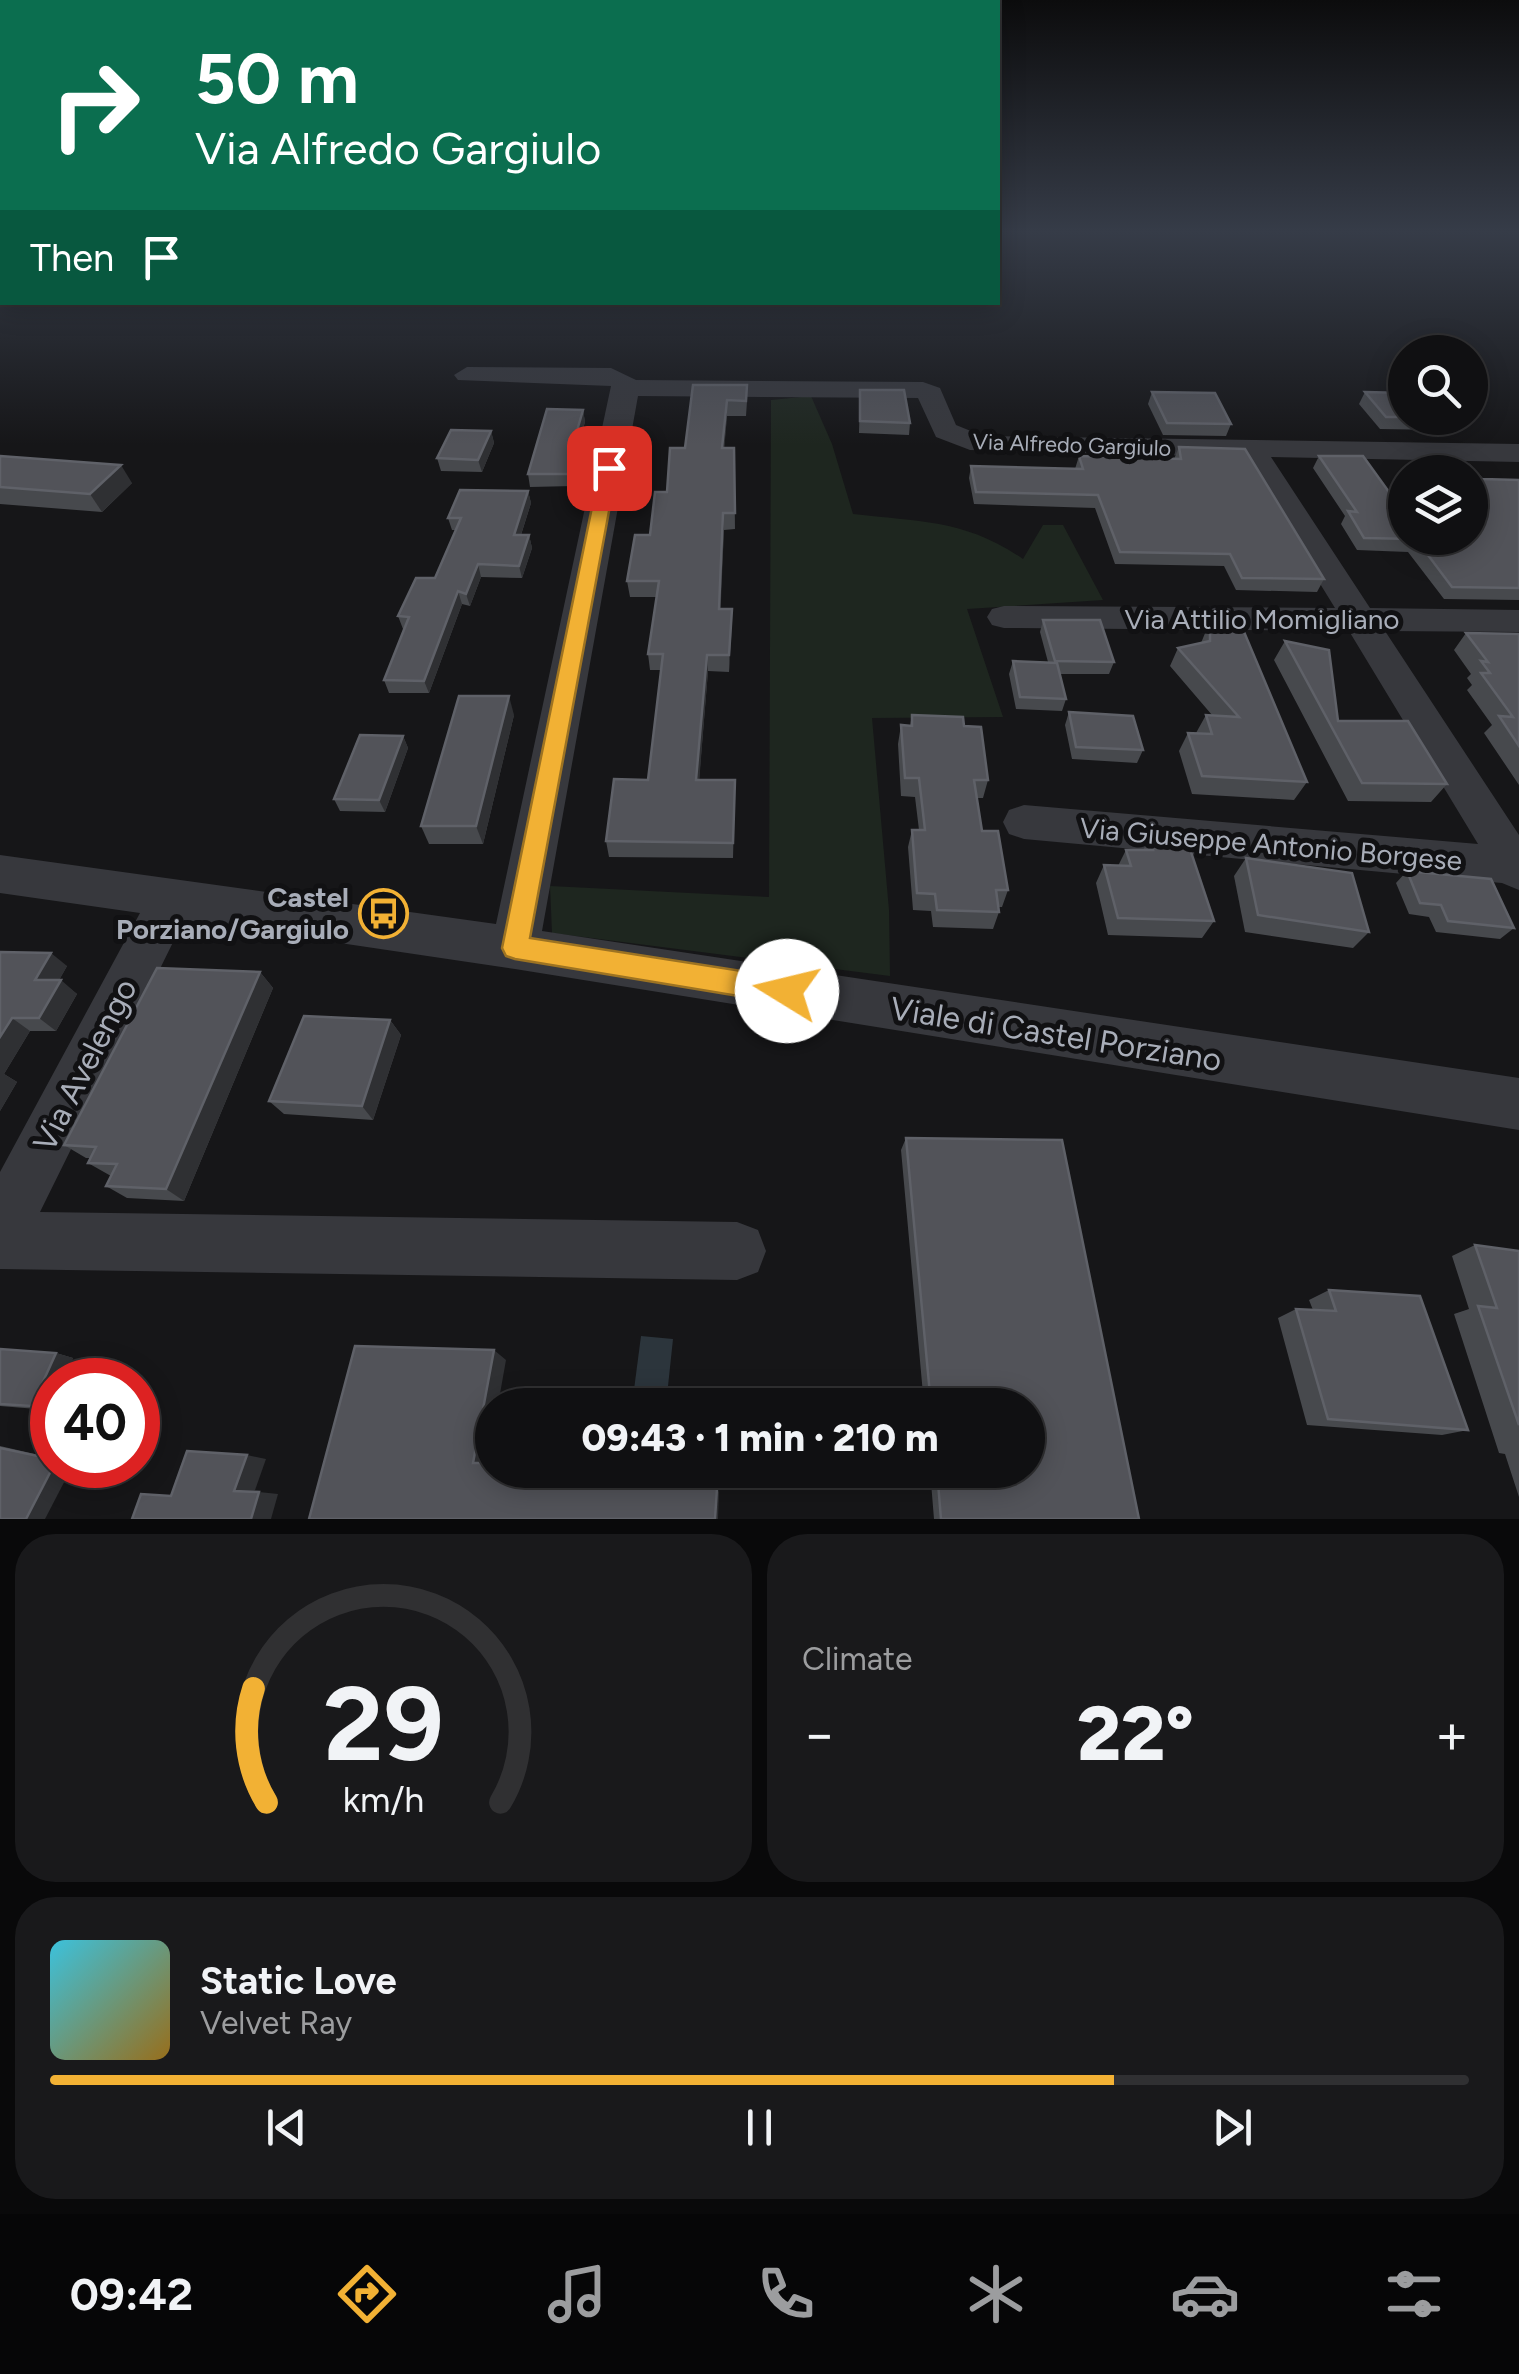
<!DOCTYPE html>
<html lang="en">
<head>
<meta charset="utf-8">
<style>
  body { margin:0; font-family:Figtree,sans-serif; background:#19191b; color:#f1f3f6; height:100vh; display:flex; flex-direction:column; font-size:38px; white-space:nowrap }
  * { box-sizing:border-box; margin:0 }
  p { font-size:32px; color:#9c9d9f }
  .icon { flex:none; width:55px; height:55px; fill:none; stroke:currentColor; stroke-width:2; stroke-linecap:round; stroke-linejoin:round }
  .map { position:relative; height:1519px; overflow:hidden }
  .side { display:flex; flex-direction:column; gap:15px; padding:15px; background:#09090a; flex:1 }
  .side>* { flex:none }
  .guide { position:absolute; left:0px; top:0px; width:1000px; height:305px; box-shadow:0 5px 25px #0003,0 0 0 2px #303032; background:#0b6e4f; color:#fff; overflow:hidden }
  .controls { position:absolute; left:1388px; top:335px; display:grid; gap:20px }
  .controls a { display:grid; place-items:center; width:100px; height:100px; border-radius:50%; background:#101012; box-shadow:0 5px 25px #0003,0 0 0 2px #303032; font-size:50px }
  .speed { position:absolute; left:30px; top:1358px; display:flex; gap:20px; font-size:50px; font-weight:700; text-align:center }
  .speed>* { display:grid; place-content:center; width:130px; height:130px; border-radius:50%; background:#101012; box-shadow:0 5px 25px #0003,0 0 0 2px #303032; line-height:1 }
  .speed .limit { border:15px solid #d22; background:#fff; color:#111 }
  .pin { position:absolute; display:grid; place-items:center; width:85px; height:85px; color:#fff; margin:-42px; border-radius:20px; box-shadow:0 5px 15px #0006 }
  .me { position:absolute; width:110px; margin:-55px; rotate:279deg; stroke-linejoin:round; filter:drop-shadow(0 0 8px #0008) }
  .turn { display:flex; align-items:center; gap:35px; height:210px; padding:0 30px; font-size:45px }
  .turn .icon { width:130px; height:130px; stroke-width:2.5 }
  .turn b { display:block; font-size:70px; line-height:85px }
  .then { display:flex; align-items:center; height:95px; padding:0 30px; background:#0003; gap:20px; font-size:38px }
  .big { font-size:75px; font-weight:800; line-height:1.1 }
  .side .tile { flex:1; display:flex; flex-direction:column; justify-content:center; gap:15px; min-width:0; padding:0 35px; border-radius:40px; background:#19191b }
  .side .dial { align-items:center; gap:0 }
  .dial svg { height:260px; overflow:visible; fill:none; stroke:#303032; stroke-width:7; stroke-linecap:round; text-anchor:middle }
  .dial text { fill:#f1f3f6; stroke:none }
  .song { display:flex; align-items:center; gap:30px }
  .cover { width:120px; height:120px; border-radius:15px; background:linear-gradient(135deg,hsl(190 70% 55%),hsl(40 70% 35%)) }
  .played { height:10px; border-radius:5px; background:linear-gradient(90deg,#f2b134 75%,#303032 75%) }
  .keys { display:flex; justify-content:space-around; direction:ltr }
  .heat { display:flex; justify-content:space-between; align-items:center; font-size:55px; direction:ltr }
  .side .tiles { flex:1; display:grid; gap:15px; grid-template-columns:1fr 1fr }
  .tile:last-child { grid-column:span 2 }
  .trip { position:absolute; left:475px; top:1388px; width:570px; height:100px; border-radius:50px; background:#101012; box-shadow:0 5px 25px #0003,0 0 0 2px #303032; font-weight:800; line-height:100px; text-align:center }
  .menu { display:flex; height:160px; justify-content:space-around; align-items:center; background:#060607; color:#9c9d9f }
  .menu .icon { width:70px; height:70px }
  .menu .active { color:#f2b134 }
  .menu b { font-size:45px; color:#f1f3f6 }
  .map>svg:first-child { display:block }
  .green { fill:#1e261f }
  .water { fill:#2c353c }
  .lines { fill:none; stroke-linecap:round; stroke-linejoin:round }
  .minor { fill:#37383d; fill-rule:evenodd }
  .wall { fill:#47494d }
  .shaded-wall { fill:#2f3033 }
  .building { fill:#525359; stroke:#5f6168; stroke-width:2.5 }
  .route { fill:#f2b134; stroke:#9d7322; stroke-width:2.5 }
  .labels { text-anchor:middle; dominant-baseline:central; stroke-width:10; stroke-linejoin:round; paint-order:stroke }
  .far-street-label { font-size:22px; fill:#a8adb8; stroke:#111113 }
  .street-label { font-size:28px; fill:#a8adb8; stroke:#111113 }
  .poi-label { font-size:28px; font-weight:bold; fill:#a8adb8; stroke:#111113; text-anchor:end }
  .near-street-label { font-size:32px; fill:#a8adb8; stroke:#111113 }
</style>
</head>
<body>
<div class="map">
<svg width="1519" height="1519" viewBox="0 0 1519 1519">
  <rect width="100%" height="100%" fill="#161618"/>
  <path class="green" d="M811,396l21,48 21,70c67,8 112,5 170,45l20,-34h20l40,75 -136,9 36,108 -131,1 17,192 1,66 -338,-43 -2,-47 219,11 2,-497z"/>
  <polygon class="water" points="641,1336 673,1339 666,1405 632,1405"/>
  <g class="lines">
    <polygon class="minor" points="467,367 611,368 636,380 923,382 940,388 956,425 983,436 1519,444 1519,462 1271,457 1370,608 1519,610 1519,632 1385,631 1519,835 1519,890 1502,883 1024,839 1009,834 1003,822 1009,810 1024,805 1478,844 1349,631 1004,628 992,625 987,617 992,609 1004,606 1335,608 1242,457 970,450 936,437 918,398 638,396 542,931 1519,1078 1519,1130 515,969 184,920 40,1212 737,1222 758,1230 766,1251 758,1272 737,1280 0,1269 0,1172 140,913 0,893 0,855 496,924 611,386 458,380 454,375"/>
  </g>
  <g class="wall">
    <polygon points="693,385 747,401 746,416 727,416 724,448 734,448 735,529 724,530 720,609 732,609 729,672 708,671 699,780 735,780 733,858 609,857 606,841 648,780 661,670 650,670 648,654 657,597 630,597 627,581 650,535 685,448"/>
    <polygon points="860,390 910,423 909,435 859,433"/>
    <polygon points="1152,392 1231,424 1226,436 1163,435 1148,404"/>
    <polygon points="1365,392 1446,418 1439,430 1380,429 1359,404"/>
    <polygon points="583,410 585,422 577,448 579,460 574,486 530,487 528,474"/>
    <polygon points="491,431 494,443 482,472 441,471 437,458"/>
    <polygon points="1179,447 1324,579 1317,592 1236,590 1224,566 1115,564 1095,508 974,504 969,478 971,466 1075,469 1079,456 1174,459"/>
    <polygon points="0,456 132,483 102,512 0,504"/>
    <polygon points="1319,456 1363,456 1394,499 1405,499 1405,538 1470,538 1470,472 1423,472 1428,465 1469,465 1482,479 1519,480 1519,600 1444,599 1408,552 1357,550 1341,524 1345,516 1313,468"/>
    <polygon points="528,491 531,503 521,535 529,535 532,548 522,578 481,577 470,606 462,604 429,693 389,693 384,680 404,629 403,629 398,616 435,578 456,530 452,530 448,518"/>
    <polygon points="1043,620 1114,662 1109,674 1060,674 1066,699 1062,711 1016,709 1009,674 1013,661 1048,662 1040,632"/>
    <polygon points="1210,621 1307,782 1294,800 1192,794 1179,751 1188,733 1196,733 1206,715 1212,715 1170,666 1178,648 1201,643"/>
    <polygon points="1466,633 1519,634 1519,785 1484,733 1492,725 1467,690 1472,685 1467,678 1471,674 1454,650"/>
    <polygon points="1285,641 1338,721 1447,784 1431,802 1348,801 1274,660"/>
    <polygon points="1069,712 1143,750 1137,763 1072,759 1065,725"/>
    <polygon points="514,715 483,844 429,844 421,826"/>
    <polygon points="912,715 964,726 988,780 983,798 977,798 982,831 1008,890 1002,907 999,907 999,912 993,929 933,927 931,911 913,910 908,847 912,830 919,830 915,797 901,796 898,744 901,725 910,726"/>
    <polygon points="403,736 408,748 385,812 340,811 334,799"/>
    <polygon points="1149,839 1214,921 1202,938 1108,935 1096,883 1104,865 1118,866 1126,850 1143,850"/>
    <polygon points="1246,858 1369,932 1353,948 1245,932 1234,876"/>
    <polygon points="1407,871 1514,928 1500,939 1436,932 1429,917 1409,914 1396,883"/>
    <polygon points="0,952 67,966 59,980 77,994 56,1031 30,1031 4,1074 17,1082 0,1111"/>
    <polygon points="260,972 273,988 184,1201 127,1198 106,1186 111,1176 88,1163 90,1158 86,1158 64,1145"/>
    <polygon points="390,1020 401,1035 373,1120 284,1114 269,1101"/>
    <polygon points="906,1138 1139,1519 934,1519 930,1470 1028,1470 1028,1405 924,1405 901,1150"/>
    <polygon points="1475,1245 1519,1251 1519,1497 1505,1454 1499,1453 1454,1314 1469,1309 1452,1256"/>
    <polygon points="1329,1290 1468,1430 1442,1435 1307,1425 1278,1318 1296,1309 1313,1310 1309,1300"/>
    <polygon points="0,1349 56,1353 73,1358 63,1380 52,1380 49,1410 0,1406"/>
    <polygon points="0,1446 52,1458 52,1465 0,1519"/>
  </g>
  <g class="shaded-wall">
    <polygon points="727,400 727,416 723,464 722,448"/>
    <polygon points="583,410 585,422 577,448 579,460 574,486 571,474 572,448"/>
    <polygon points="491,431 494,443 482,472 478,460"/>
    <polygon points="121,465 132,483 102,512 90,494"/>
    <polygon points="528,491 531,503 517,547 514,535"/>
    <polygon points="723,513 724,530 720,625 719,609"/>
    <polygon points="529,535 532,548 522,578 519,566"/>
    <polygon points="478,564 481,577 470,606 466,594"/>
    <polygon points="458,591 462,604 429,693 424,681"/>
    <polygon points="732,609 732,626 729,672 729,655"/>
    <polygon points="707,655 708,671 698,796 696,780"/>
    <polygon points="509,696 514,715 483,844 476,826"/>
    <polygon points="403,736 408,748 385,812 379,800"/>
    <polygon points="51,953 67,966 52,993 35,980"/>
    <polygon points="260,972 273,988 184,1201 166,1189"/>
    <polygon points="61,980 77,994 56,1031 39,1018"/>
    <polygon points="12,1018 30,1031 4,1074 17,1082 0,1111 0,1037"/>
    <polygon points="390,1020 401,1035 373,1120 362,1106"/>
    <polygon points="494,1350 506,1360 498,1405 492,1405 492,1437 487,1468 473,1463"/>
    <polygon points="56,1353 73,1358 63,1380 52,1380 52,1403 49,1410 32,1406"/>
    <polygon points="247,1455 266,1459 254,1493 234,1491"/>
    <polygon points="54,1465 73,1465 45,1519 26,1519"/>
    <polygon points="694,1470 697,1472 697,1492 693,1488"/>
    <polygon points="717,1488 719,1492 718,1519 715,1519"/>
    <polygon points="259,1492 278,1494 271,1519 251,1519"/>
  </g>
  <g class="building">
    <polygon points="693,385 747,385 746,401 727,400 722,448 734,448 735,513 723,513 719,609 732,609 729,655 707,655 696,780 735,780 733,843 606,841 614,779 648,780 663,654 648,654 659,581 627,581 635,535 650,535 655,492 667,492 670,448 685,448"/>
    <polygon points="860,390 904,390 910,423 860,421"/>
    <polygon points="1152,392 1215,393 1231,424 1167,423"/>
    <polygon points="1365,392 1405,393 1405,417 1386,417"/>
    <polygon points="547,409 583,410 572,448 577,448 571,474 528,474"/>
    <polygon points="451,430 491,431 478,460 437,458"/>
    <polygon points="1179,447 1245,449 1324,579 1242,578 1230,554 1120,552 1098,495 976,492 971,466 1083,469 1079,456 1181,459"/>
    <polygon points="0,456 121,465 90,494 0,487"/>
    <polygon points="1319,456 1363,456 1394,499 1405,499 1405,538 1470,538 1470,472 1434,472 1428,465 1469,465 1482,479 1519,480 1519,588 1452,587 1416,539 1364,538 1348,511 1357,512"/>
    <polygon points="460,490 528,491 514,535 529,535 519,566 478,564 466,594 458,591 424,681 384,680 409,617 398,616 416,578 435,578 461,518 448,518"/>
    <polygon points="1043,620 1100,620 1114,662 1055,661"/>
    <polygon points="1210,621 1242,627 1307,782 1202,776 1188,733 1212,734 1206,715 1239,717 1178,648 1210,641"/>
    <polygon points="1466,633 1519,634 1519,746 1499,716 1513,717 1481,673 1490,673 1481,661 1488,662"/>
    <polygon points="1285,641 1329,650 1338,721 1408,721 1447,784 1362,783"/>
    <polygon points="1013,661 1057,663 1066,699 1020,697"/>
    <polygon points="459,696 509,696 476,826 421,826"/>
    <polygon points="1069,712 1133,716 1143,750 1076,747"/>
    <polygon points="912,715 963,717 964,726 981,727 988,780 974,780 982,831 998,831 1008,890 996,890 999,912 937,910 935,894 917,893 912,830 925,830 919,778 905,778 901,725 912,726"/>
    <polygon points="360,735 403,736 379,800 334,799"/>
    <polygon points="1149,839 1187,840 1214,921 1118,918 1104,865 1131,866 1126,850 1153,850"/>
    <polygon points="1246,858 1352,873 1369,932 1258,915"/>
    <polygon points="1407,871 1491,879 1514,928 1448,921 1441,905 1420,903"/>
    <polygon points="0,952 51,953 35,980 61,980 39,1018 12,1018 0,1037"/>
    <polygon points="157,968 260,972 166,1189 106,1186 117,1164 88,1163 96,1147 64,1145"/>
    <polygon points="304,1016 390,1020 362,1106 269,1101"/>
    <polygon points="906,1138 1062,1140 1139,1519 941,1519 937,1470 1028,1470 1028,1405 931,1405"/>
    <polygon points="1475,1245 1519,1251 1519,1425 1478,1306 1497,1308"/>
    <polygon points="1329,1290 1420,1296 1468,1430 1328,1419 1296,1309 1336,1311"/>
    <polygon points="355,1346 494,1350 473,1463 492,1463 492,1470 694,1470 693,1488 717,1488 715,1519 309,1519"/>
    <polygon points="0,1349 56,1353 32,1406 0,1404"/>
    <polygon points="0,1448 52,1459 52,1465 54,1465 26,1519 0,1519"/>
    <polygon points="187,1451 247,1455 234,1491 259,1492 251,1519 132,1519 141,1494 171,1496"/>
  </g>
  <linearGradient id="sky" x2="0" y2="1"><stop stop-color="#0c0c0d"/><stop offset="0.52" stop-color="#363c48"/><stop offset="1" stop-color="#363c48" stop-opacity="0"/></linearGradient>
  <rect width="1519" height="445" fill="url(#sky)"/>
  <polygon class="route" points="609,463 617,468 530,938 787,978 797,982 801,991 797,1000 787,1004 515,959 506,956 502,948 600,468"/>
  <defs>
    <symbol id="bus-ring" viewBox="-11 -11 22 22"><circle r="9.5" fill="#111113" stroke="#f2b134" stroke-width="1.5"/><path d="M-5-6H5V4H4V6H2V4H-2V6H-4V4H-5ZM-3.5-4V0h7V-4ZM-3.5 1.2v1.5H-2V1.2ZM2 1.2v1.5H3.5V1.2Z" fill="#f2b134"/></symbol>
  </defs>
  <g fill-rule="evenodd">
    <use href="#bus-ring" x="356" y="886" width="55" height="55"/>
  </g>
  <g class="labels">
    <g class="far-street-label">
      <text transform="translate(1072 445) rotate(2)">Via Alfredo Gargiulo</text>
    </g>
    <g class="street-label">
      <text x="1262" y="619">Via Attilio Momigliano</text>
      <text transform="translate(1271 844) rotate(5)">Via Giuseppe Antonio Borgese</text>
    </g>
    <g class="poi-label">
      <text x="349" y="897">Castel<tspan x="349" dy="32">Porziano/Gargiulo</tspan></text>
    </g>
    <g class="near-street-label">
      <text transform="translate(1056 1034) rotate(9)">Viale di Castel Porziano</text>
      <text transform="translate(85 1065) rotate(-63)">Via Avelengo</text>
    </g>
  </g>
</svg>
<div class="controls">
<a><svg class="icon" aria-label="search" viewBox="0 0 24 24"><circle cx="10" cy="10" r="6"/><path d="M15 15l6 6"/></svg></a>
<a><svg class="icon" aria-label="layers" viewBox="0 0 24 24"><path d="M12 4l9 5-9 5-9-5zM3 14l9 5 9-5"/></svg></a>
</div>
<div class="speed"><div class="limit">40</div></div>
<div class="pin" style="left:609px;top:468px;background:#d93025"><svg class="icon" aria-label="arrive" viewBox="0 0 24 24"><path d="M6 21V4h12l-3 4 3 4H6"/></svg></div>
<svg class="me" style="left:787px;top:991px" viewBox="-20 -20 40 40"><circle r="19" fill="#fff"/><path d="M0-13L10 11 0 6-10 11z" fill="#f2b134"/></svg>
<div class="trip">09:43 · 1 min · 210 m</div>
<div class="guide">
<div class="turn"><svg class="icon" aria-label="right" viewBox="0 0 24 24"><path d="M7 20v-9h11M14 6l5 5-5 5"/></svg><div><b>50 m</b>Via Alfredo Gargiulo</div></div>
<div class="then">Then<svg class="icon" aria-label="arrive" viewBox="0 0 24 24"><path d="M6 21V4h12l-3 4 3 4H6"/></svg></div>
</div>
</div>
<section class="side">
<div class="tiles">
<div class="tile dial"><svg viewBox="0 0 100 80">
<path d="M14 69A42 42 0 1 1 86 69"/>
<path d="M14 69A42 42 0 0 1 10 34" stroke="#f2b134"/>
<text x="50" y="56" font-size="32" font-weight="700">29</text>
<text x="50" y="72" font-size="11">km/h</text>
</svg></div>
<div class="tile"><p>Climate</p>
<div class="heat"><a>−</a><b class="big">22°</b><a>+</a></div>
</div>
<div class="tile">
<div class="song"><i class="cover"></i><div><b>Static Love</b><p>Velvet Ray</p></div></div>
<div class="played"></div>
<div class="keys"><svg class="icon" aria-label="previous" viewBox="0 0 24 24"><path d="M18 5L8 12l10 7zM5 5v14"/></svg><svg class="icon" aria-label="pause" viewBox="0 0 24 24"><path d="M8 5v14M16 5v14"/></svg><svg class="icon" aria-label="next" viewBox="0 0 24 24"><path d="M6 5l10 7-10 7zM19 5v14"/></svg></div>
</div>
</div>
</section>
<nav class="menu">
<b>09:42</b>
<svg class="icon active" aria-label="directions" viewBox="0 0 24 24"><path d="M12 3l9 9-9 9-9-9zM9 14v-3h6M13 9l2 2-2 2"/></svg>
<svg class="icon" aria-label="music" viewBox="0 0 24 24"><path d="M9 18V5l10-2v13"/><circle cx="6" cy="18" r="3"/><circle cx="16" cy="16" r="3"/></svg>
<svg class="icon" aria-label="phone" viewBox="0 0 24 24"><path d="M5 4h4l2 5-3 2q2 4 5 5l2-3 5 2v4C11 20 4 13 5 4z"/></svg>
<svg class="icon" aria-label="climate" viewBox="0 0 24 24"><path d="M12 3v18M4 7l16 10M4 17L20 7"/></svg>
<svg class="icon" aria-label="car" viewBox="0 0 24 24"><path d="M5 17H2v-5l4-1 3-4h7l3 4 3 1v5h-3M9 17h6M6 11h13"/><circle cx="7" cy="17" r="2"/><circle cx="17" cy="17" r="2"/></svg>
<svg class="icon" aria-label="filters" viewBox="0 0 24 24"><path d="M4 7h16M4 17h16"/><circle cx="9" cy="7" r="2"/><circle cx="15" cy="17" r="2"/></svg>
</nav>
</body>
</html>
